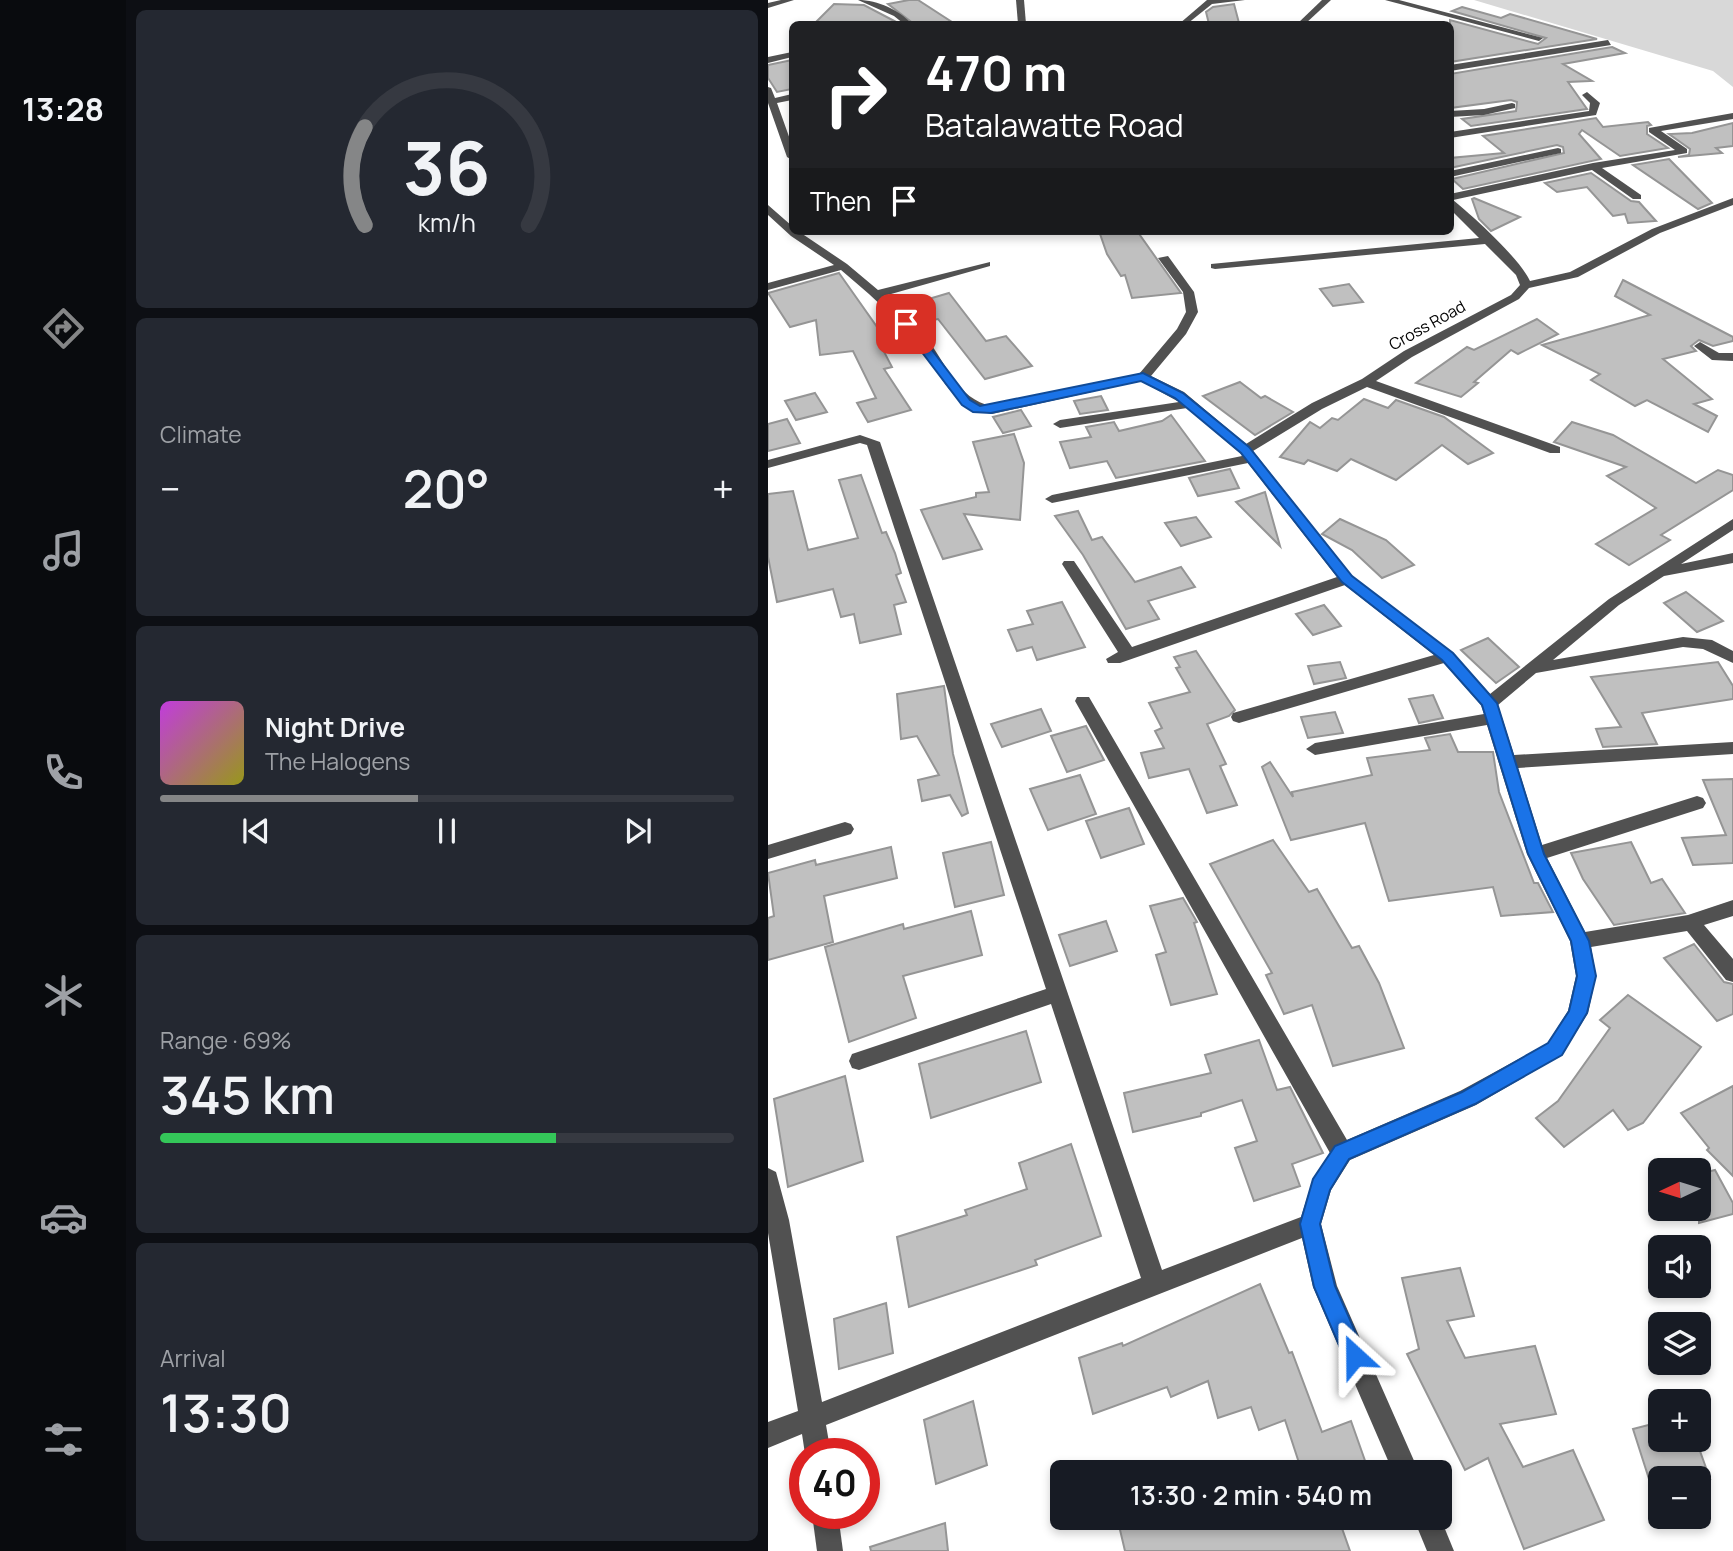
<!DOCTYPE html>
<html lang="en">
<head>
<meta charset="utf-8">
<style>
  body { margin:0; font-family:Manrope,sans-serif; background:#242831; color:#f1f3f6; height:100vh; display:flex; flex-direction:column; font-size:26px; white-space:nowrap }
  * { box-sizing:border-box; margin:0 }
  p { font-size:23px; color:#9ea1a6 }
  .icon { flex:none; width:38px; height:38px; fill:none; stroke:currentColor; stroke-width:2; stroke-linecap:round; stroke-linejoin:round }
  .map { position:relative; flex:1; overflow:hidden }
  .panel { display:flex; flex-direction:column; gap:10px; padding:10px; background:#0d0f14; width:642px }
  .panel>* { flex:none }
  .hud { position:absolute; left:21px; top:21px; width:665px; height:214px; border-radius:10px; box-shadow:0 4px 10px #0003; background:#202124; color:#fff; overflow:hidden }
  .needle { width:46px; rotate:266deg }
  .controls { position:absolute; left:880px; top:1158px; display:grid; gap:14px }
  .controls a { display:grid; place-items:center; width:63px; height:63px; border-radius:10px; background:#171b24; box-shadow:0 4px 10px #0003; font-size:35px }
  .speed { position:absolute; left:21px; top:1438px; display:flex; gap:14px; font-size:35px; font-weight:700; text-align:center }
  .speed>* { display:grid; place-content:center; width:91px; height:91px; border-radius:50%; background:#171b24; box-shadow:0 4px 10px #0003; line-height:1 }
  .speed .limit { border:10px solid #d22; background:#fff; color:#111 }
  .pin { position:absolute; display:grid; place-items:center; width:60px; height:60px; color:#fff; margin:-30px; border-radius:14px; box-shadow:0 4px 10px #0006 }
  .me { position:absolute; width:77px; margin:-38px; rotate:336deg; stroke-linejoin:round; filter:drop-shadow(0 0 5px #0008) }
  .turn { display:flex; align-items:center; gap:24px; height:147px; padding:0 21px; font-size:32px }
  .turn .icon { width:91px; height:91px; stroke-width:2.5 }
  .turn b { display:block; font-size:49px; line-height:60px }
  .then { display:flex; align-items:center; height:66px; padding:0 21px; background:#0003; gap:14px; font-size:26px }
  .big { font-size:52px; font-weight:600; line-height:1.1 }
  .panel .tile { flex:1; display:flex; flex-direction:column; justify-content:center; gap:10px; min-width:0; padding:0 24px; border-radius:10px; background:#242831 }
  .panel .dial { align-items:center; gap:0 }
  .dial svg { height:182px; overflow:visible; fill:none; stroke:#363941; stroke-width:7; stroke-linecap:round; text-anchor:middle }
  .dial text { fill:#f1f3f6; stroke:none }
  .song { display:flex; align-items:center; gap:21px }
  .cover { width:84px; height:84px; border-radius:10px; background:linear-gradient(135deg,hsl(290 70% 55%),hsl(60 70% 35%)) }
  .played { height:7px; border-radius:4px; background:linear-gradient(90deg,#858687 45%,#363941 45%) }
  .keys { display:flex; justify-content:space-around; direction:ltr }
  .heat { display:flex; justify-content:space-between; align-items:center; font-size:38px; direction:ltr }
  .charge { height:10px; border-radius:5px; background:linear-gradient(90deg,#34c759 69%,#363941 0) }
  .trip { position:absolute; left:282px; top:1460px; width:402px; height:70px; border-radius:10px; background:#171b24; box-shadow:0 4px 10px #0003; font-weight:600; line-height:70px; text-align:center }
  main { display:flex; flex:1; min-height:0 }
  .menu { display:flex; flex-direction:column; width:126px; justify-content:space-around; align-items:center; background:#090b0e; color:#9ea1a6 }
  .menu .icon { width:49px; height:49px }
  .menu .on { color:#858687 }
  .menu b { font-size:32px; color:#f1f3f6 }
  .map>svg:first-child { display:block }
  .green { fill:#d8d8d8 }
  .building { fill:#c0c0c0; stroke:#959595; stroke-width:2 }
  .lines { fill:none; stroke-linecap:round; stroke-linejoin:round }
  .minor { fill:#515151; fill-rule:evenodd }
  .route { fill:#1a73e8; stroke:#114b97; stroke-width:2 }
  .labels { text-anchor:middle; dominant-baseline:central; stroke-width:6; stroke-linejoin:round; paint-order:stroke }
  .far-street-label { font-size:16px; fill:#000; stroke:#fff }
</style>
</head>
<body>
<main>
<nav class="menu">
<b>13:28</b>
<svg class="icon on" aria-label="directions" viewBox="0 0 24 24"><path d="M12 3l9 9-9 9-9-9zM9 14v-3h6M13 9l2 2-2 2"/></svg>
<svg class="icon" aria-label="music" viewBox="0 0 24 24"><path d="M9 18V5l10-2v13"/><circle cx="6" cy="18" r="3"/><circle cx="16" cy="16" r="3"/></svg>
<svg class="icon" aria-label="phone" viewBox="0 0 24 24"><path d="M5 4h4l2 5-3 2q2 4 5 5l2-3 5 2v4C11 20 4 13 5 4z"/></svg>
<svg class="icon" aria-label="climate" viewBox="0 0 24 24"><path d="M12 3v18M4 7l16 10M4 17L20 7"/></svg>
<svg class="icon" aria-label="car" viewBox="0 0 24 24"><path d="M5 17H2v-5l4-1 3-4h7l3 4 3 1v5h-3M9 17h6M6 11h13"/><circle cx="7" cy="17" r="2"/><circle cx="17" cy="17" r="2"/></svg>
<svg class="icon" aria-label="filters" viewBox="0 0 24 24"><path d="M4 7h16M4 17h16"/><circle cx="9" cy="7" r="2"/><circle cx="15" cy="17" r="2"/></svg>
</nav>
<section class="panel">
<div class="tile dial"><svg viewBox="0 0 100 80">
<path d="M14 69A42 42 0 1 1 86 69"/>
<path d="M14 69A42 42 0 0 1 14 26" stroke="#858687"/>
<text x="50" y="56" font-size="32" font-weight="700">36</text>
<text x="50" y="72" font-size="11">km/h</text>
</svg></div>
<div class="tile"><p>Climate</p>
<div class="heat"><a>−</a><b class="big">20°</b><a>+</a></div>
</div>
<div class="tile">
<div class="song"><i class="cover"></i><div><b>Night Drive</b><p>The Halogens</p></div></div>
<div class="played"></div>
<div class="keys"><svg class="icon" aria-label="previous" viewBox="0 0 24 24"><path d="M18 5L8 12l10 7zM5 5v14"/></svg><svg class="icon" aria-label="pause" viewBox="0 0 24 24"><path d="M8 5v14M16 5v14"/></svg><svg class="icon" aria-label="next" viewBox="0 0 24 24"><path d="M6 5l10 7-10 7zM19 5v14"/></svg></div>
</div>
<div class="tile"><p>Range · 69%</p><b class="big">345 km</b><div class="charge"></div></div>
<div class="tile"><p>Arrival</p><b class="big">13:30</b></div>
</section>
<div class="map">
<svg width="965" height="1551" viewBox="0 0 965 1551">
  <rect width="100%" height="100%" fill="#fff"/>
  <polygon class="green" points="706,0 965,0 965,87 945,71"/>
  <g class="building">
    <polygon points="141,0 150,0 187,24 146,24 120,4"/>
    <polygon points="66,4 96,5 132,24 46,24"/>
    <polygon points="466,4 471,23 441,24 438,12 445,7"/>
    <polygon points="694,7 733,18 742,14 829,39 682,62 682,20 770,44 778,38 684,11"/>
    <polygon points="844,47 857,53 795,64 824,81 800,82 819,109 703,126 694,119 748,111 749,102 743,100 682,108 682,74"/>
    <polygon points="24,60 24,89 9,92 0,78 0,65"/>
    <polygon points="828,118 835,127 880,122 883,125 879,126 879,134 900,148 852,156 814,130 811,134 833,159 695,189 684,179 796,153 795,147 789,145 682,168 682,158 736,153 715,136"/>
    <polygon points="965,123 965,146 948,148 954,153 910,157 921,155 922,149 901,134 924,133"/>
    <polygon points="901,159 944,203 930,209 865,165"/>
    <polygon points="823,173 863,201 871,202 888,221 860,223 857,214 845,216 819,187 789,192 777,183"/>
    <polygon points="706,198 752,217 723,231 711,219 704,199"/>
    <polygon points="331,231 369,231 413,293 364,298 357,275 353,276 339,254"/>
    <polygon points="71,273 121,344 113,346 124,367 116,369 143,410 100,422 89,403 108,398 85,351 52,355 48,320 22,327 0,293"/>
    <polygon points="855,280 965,337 965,341 945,346 931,340 923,346 928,351 895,359 944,399 926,404 949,416 940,432 879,400 867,406 823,380 832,374 774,345 882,315 847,296"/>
    <polygon points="581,284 595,302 565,306 552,289"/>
    <polygon points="181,293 218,341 238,336 264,366 217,379 170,319 160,321 147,303"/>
    <polygon points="769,319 790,334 750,354 743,350 706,382 710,383 693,397 648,383 699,347 706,350"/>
    <polygon points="472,382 493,398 497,396 525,412 487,435 435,396"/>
    <polygon points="47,393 59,412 28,420 17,401"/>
    <polygon points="333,396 340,410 312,414 306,401"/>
    <polygon points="596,399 620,408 628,400 676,417 725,453 700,464 674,445 628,480 583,459 569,471 540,460 536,464 512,457 542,422 552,428 564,418 570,420"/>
    <polygon points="253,410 263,426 235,433 225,417"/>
    <polygon points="403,415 437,461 348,478 339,461 302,468 292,442 323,437 318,427 346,422 351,431 394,421"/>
    <polygon points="19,419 32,443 0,451 0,424"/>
    <polygon points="804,422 845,435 928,483 950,470 965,475 965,490 893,535 902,540 861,565 828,544 888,508 839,476 858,467 786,442"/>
    <polygon points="246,434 256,463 252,520 196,514 214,549 175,559 153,510 208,497 208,493 221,492 205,442"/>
    <polygon points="462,469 471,488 430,496 421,478"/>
    <polygon points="93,475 114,533 118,532 127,553 133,573 128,575 138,602 126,605 133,634 92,643 86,614 73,617 65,589 9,602 0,557 0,494 25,491 40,550 90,538 71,480"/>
    <polygon points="497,492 512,546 468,502"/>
    <polygon points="310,511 324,540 334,537 367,582 413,567 427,587 380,601 391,619 358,629 315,555 287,516"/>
    <polygon points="428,517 443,537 413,546 397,523"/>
    <polygon points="572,519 618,540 646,565 614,578 584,550 554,534"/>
    <polygon points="918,592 955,621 929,632 896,603"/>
    <polygon points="294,602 317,647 269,660 264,647 249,651 240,630 265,624 259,611"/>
    <polygon points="556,605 573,626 545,635 528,614"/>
    <polygon points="720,638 751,667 728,683 693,650"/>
    <polygon points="428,651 467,710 461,716 439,724 458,764 452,766 469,805 439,813 421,769 381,778 373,753 396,748 387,731 394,728 381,703 422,692 408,668 412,667 406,657"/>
    <polygon points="572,662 578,678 546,684 540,666"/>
    <polygon points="950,662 965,686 965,699 874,713 889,744 835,747 828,729 853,727 823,677"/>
    <polygon points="176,686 185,754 200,813 194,816 182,795 154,801 150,780 171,775 149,736 133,739 129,694"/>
    <polygon points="665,695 675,718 651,723 641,699"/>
    <polygon points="273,709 283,731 234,747 223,724"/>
    <polygon points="567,712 575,733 540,738 533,717"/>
    <polygon points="318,726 336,760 299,772 283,736"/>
    <polygon points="682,734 690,752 725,752 731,792 766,883 770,883 785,912 733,916 725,887 621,901 597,823 523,840 494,767 502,762 525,797 524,792 604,775 599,758 662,750 657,738"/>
    <polygon points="312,775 328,814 280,830 262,789"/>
    <polygon points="965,779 965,863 925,865 914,838 958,835 935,780"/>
    <polygon points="361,808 376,844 333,858 318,821"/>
    <polygon points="505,840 541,892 549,889 584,948 591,946 611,983 636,1048 565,1066 544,1005 516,1014 498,975 504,973 442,864"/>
    <polygon points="223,842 236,895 187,907 175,853"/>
    <polygon points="863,842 883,883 894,879 917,913 846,925 815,879 803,853"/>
    <polygon points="123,847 129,878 56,896 65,942 0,960 0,918 6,916 0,873 47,860 48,865"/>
    <polygon points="415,898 429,922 426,923 449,994 403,1005 388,955 398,952 382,906"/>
    <polygon points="203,911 214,955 135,976 148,1018 81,1042 57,947 135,924 136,929"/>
    <polygon points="338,921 349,951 302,966 291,935"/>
    <polygon points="926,944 956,982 965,984 965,1014 949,1021 896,958"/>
    <polygon points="860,995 933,1047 875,1123 860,1130 845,1110 796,1147 768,1118 790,1101 842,1028 832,1020"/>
    <polygon points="258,1031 273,1082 163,1118 151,1064"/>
    <polygon points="491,1040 509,1090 522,1087 555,1153 524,1164 532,1186 486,1201 467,1148 489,1141 474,1100 433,1113 433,1116 365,1132 356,1093 443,1073 437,1055"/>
    <polygon points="77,1076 95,1161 20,1187 6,1099"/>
    <polygon points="965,1086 965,1176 939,1150 941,1148 913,1113"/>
    <polygon points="303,1144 333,1236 267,1260 269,1265 141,1307 129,1237 199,1215 197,1210 259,1189 251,1163"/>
    <polygon points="947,1170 965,1203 965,1214 931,1223 931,1174"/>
    <polygon points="692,1268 706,1316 679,1321 697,1358 767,1346 788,1414 732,1424 755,1467 805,1450 836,1520 756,1549 720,1458 697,1470 639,1354 651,1349 634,1278"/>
    <polygon points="492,1284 521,1353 524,1352 554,1432 583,1421 601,1472 534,1472 517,1420 491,1430 483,1407 450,1418 440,1381 403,1397 399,1387 325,1414 311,1358 354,1343 355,1346"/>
    <polygon points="118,1303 125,1353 71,1369 66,1319"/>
    <polygon points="205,1401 219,1465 168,1484 156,1420"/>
    <polygon points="892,1422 892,1440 928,1440 942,1479 881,1479 865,1429"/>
    <polygon points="349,1517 570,1517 582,1551 357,1551"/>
    <polygon points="177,1523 180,1551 103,1551 102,1547"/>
  </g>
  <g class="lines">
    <g class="minor">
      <polygon points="13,0 26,0 0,8 0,3"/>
      <path d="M90,0c20,0 41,10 54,24h-8l-10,-8z"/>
      <polygon points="248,0 256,0 258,24 250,24"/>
      <polygon points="439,0 477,0 444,4 419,24 411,24"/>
      <polygon points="554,0 563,0 537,24 529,24"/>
      <polygon points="617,0 631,0 775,38 771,41"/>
      <polygon points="266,21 289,24 262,24"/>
      <polygon points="840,40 843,45 682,71 682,65"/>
      <polygon points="24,52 24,57 0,63 0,57"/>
      <polygon points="0,87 3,88 7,98 24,94 24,100 9,103 24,145 24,160 19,157 0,103"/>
      <polygon points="819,92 832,103 828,115 682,138 682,132 821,111 822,103 814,95"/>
      <polygon points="744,103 747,104 747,108 716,115 682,117 682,111 716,109"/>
      <path d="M965,113v6l-72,12 26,18v4l-85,15 39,27v4h-8l-41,-29 -139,30c20,16 67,59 77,81l40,-9 82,-43 81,-31v7l-73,28 -82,44 -49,11 -10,11 -107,58 -36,24 184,66v6h-10l-183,-66 -45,22 -69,42 99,125 101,77 37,41 119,-95 124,-80v11l-52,34 52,-11v10l-69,13 -45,29 -66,55 130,-23 29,3 21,11v12l-30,-14 -20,-2 -147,26 -38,32 16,50 219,-13v12l-215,14 24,77 155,-49 6,2 3,5 -3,5 -156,50 38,74 103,-17 45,-15v16l-29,9 29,34v23l-7,-2 -39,-49 -96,16 5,29 -8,37 -26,42 -86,50 -126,55 -19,30 -10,34 16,62 82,186h-26l-80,-185 -11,-49 -476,187 5,29h-26l-3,-20 -34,14v-26l30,-11 -30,-178v-65l8,4 13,48 33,182 319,-124 -90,-274 -192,66 -7,-2 -3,-7 3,-7 194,-65 -179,-544 -7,-2 -92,25v-8l92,-25 20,7 282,828 139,-53 12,-38 17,-26 -255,-452 2,-4h12l258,443 113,-49 88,-48 20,-32 8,-35 -6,-35 -43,-87 -40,-129 -172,30 -9,-6 9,-6 169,-29 -3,-9 -37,-42 -205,60 -6,-2 -2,-4 2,-4 201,-58 -89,-70 -225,78h-12l-2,-4 12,-7 -56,-88 2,-3h10l58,86 205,-70 -89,-114 -196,40 -7,-4 7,-4 190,-39 -2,-3 -53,-45 -127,20 -7,-4 7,-4 119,-18 -38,-21 -149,33c-47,-9 -51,-45 -79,-77 -22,-24 -47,-46 -72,-67l-73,20v-7l66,-18 -43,-29 -23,-21v-10l24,21v5h6l49,33 31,26 112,-28v4l-106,30c14,12 28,25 40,39 21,25 33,65 68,71l147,-32 38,-45 9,-17 -3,-20 -25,-34 10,-2 26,36 4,20 -12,22 -35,42 33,16 62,52 66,-41 50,-24 42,-28 107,-56 9,-10 -4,-10 -31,-31 -270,25 -4,-1v-4l268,-26 -29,-29v-15l143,-31 82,-13 -26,-18v-4z"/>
      <polygon points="790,148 793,149 793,153 682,177 682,171"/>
      <polygon points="932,342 951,353 965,353 965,361 944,360 926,346"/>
      <polygon points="77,822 83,824 86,829 83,834 0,859 0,845"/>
      <polygon points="44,1514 70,1514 75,1551 49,1551"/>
      <polygon points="645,1517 672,1517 686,1551 659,1551"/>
    </g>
  </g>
  <polygon class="route" points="134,321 142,321 202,400 212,406 375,373 415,393 481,447 584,576 685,653 729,703 776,854 821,941 828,976 819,1013 794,1055 707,1104 581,1159 562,1190 552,1224 567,1286 598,1356 595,1364 587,1368 579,1364 546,1287 532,1224 545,1179 567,1146 694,1092 780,1043 801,1011 809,976 803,941 760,854 714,705 674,660 574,582 473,453 407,398 373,381 223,413 205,412 194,405 134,326"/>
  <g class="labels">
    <g class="far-street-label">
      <text transform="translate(659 325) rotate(-29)">Cross Road</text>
    </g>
  </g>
</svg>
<div class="controls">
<a><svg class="needle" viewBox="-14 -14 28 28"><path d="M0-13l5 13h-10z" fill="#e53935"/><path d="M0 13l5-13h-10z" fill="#9ea1a6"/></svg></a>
<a><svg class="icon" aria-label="sound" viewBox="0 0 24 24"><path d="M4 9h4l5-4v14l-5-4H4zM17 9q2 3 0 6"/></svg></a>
<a><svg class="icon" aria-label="layers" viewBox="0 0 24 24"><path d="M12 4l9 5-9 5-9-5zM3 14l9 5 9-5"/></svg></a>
<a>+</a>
<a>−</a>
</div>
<div class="speed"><div class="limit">40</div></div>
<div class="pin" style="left:138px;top:324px;background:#d93025"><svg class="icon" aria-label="arrive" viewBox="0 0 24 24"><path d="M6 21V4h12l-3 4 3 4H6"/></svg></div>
<svg class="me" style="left:587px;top:1356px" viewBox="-20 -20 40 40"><path d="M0-17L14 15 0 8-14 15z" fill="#1a73e8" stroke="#fff" stroke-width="4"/></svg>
<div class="trip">13:30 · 2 min · 540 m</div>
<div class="hud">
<div class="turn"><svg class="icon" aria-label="right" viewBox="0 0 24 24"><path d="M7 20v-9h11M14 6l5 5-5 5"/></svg><div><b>470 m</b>Batalawatte Road</div></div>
<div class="then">Then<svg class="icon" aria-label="arrive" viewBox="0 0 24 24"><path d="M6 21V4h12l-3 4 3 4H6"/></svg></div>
</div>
</div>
</main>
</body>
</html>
